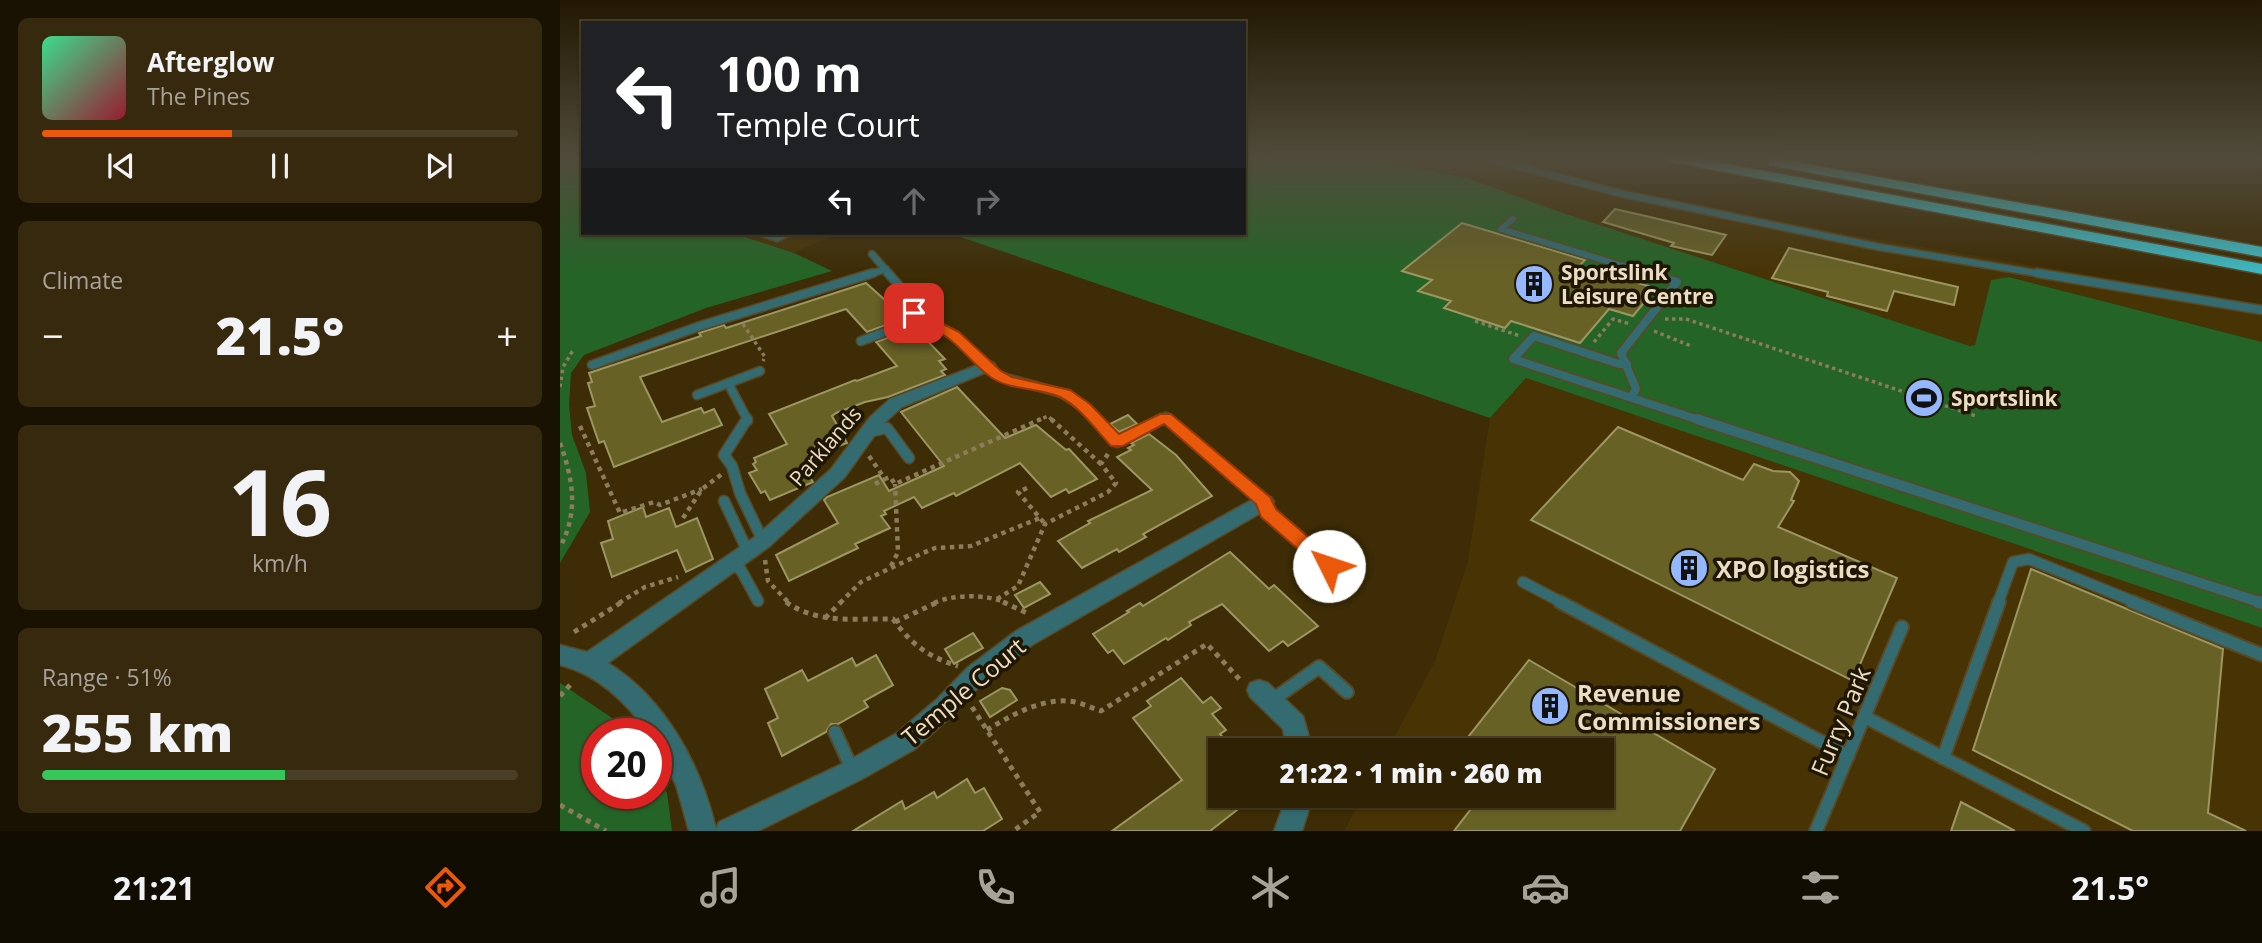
<!DOCTYPE html>
<html lang="en">
<head>
<meta charset="utf-8">
<style>
  body { margin:0; font-family:"Open Sans",sans-serif; background:#36290e; color:#f1f3f6; height:100vh; display:flex; flex-direction:column; font-size:26px; white-space:nowrap }
  * { box-sizing:border-box; margin:0 }
  p { font-size:23px; color:#a7a39a }
  .icon { flex:none; width:38px; height:38px; fill:none; stroke:currentColor; stroke-width:2; stroke-linecap:round; stroke-linejoin:round }
  .map { position:relative; flex:1; overflow:hidden }
  .details { display:flex; flex-direction:column; gap:18px; padding:18px; background:#191202; width:560px }
  .details>* { flex:none }
  .top-card { position:absolute; left:21px; top:21px; width:665px; height:214px; border-radius:0px; box-shadow:0 2px 5px #0004,0 0 0 2px #493e26; background:#202124; color:#fff; overflow:hidden }
  .speed { position:absolute; left:21px; top:718px; display:flex; gap:14px; font-size:35px; font-weight:700; text-align:center }
  .speed>* { display:grid; place-content:center; width:91px; height:91px; border-radius:50%; background:#2e2104; box-shadow:0 2px 5px #0004,0 0 0 2px #493e26; line-height:1 }
  .speed .limit { border:10px solid #d22; background:#fff; color:#111 }
  .pin { position:absolute; display:grid; place-items:center; width:60px; height:60px; color:#fff; margin:-30px; border-radius:14px; box-shadow:0 4px 10px #0006 }
  .me { position:absolute; width:77px; margin:-38px; rotate:311deg; stroke-linejoin:round; filter:drop-shadow(0 0 5px #0008) }
  .turn { display:flex; align-items:center; gap:24px; height:147px; padding:0 21px; font-size:32px }
  .turn .icon { width:91px; height:91px; stroke-width:2.5 }
  .turn b { display:block; font-size:49px; line-height:60px }
  .lanes { display:flex; align-items:center; height:66px; padding:0 21px; background:#0003; justify-content:center; gap:35px; direction:ltr }
  .lanes .off { opacity:.35 }
  .big { font-size:52px; font-weight:800; line-height:1.1 }
  .details .card { flex:1; display:flex; flex-direction:column; justify-content:center; gap:10px; min-width:0; padding:0 24px; border-radius:10px; background:#36290e }
  .details .dial { align-items:center; gap:0 }
  .dial b { font-size:91px; line-height:1 }
  .song { display:flex; align-items:center; gap:21px }
  .cover { width:84px; height:84px; border-radius:10px; background:linear-gradient(135deg,hsl(150 70% 55%),hsl(350 70% 35%)) }
  .played { height:7px; border-radius:4px; background:linear-gradient(90deg,#ea580c 40%,#493e26 40%) }
  .keys { display:flex; justify-content:space-around; direction:ltr }
  .heat { display:flex; justify-content:space-between; align-items:center; font-size:38px; direction:ltr }
  .charge { height:10px; border-radius:5px; background:linear-gradient(90deg,#34c759 51%,#493e26 0) }
  .trip { position:absolute; left:648px; top:738px; width:406px; height:70px; border-radius:0px; background:#2e2104; box-shadow:0 2px 5px #0004,0 0 0 2px #493e26; font-weight:800; line-height:70px; text-align:center }
  .tabs { display:flex; height:112px; justify-content:space-around; align-items:center; background:#120d02; color:#a7a39a }
  .tabs .icon { width:49px; height:49px }
  .tabs .active { color:#ea580c }
  .tabs b { font-size:32px; color:#f1f3f6 }
  main { display:flex; flex:1; min-height:0 }
  .map>svg:first-child { display:block }
  .built { fill:#473304 }
  .green { fill:#256427 }
  .building { fill:#676126; stroke:#9c9762; stroke-width:2 }
  .lines { fill:none; stroke-linecap:round; stroke-linejoin:round }
  .service-far3-casing { stroke:#594824; stroke-width:9 }
  .service-far2-casing { stroke:#594824; stroke-width:11 }
  .service-far1-casing { stroke:#594824; stroke-width:13 }
  .service-casing { stroke:#594824; stroke-width:16 }
  .minor-casing { stroke:#594824; stroke-width:3 }
  .motorway-casing { stroke:#594824; stroke-width:3 }
  .path-far2 { stroke:#8b7c5b; stroke-width:3.5; stroke-dasharray:3.5 3.5; stroke-linecap:butt }
  .path-far1 { stroke:#8b7c5b; stroke-width:4.5; stroke-dasharray:4.5 4.5; stroke-linecap:butt }
  .path { stroke:#8b7c5b; stroke-width:5; stroke-dasharray:5 5; stroke-linecap:butt }
  .service-far3 { stroke:#336b71; stroke-width:6 }
  .service-far2 { stroke:#336b71; stroke-width:8 }
  .service-far1 { stroke:#336b71; stroke-width:10 }
  .service { stroke:#336b71; stroke-width:12 }
  .minor { fill:#336b71; fill-rule:evenodd }
  .motorway { fill:#3db8c3; fill-rule:evenodd }
  .route { fill:#ea580c; stroke:#983908; stroke-width:2 }
  .labels { text-anchor:middle; dominant-baseline:central; stroke-width:7; stroke-linejoin:round; paint-order:stroke }
  .poi-label { font-size:21px; font-weight:bold; fill:#ebdec5; stroke:#1f1603; text-anchor:start }
  .street-label { font-size:21px; fill:#ebdec5; stroke:#1f1603 }
  .near-poi-label { font-size:24px; font-weight:bold; fill:#ebdec5; stroke:#1f1603; text-anchor:start }
  .near-street-label { font-size:24px; fill:#ebdec5; stroke:#1f1603 }
</style>
</head>
<body>
<main>
<section class="details">
<div class="card">
<div class="song"><i class="cover"></i><div><b>Afterglow</b><p>The Pines</p></div></div>
<div class="played"></div>
<div class="keys"><svg class="icon" aria-label="previous" viewBox="0 0 24 24"><path d="M18 5L8 12l10 7zM5 5v14"/></svg><svg class="icon" aria-label="pause" viewBox="0 0 24 24"><path d="M8 5v14M16 5v14"/></svg><svg class="icon" aria-label="next" viewBox="0 0 24 24"><path d="M6 5l10 7-10 7zM19 5v14"/></svg></div>
</div>
<div class="card"><p>Climate</p>
<div class="heat"><a>−</a><b class="big">21.5°</b><a>+</a></div>
</div>
<div class="card dial"><b>16</b><p>km/h</p></div>
<div class="card"><p>Range · 51%</p><b class="big">255 km</b><div class="charge"></div></div>
</section>
<div class="map">
<svg width="1702" height="831" viewBox="0 0 1702 831">
  <rect width="100%" height="100%" fill="#3d2c05"/>
  <g class="built">
    <polygon points="801,157 943,157 1073,191 1286,234 1702,304 1702,342 1449,277 1431,281 1415,345 1410,346 1006,214 907,178"/>
    <polygon points="172,233 278,233 234,253"/>
    <polygon points="966,378 1702,628 1702,831 784,831 803,796 1041,796 1041,751 827,751 875,661 908,561 930,418"/>
  </g>
  <g class="green">
    <polygon points="0,157 23,157 23,233 172,233 234,253 272,271 146,308 24,355 11,373 9,405 12,435 26,473 30,512 0,563"/>
    <polygon points="684,157 801,157 907,178 1006,214 1410,346 1415,345 1431,280 1449,277 1702,342 1702,628 966,378 930,418 389,233 684,233"/>
    <polygon points="0,683 67,728 71,733 37,733 37,793 96,793 96,776 107,793 112,831 0,831"/>
  </g>
  <g class="building">
    <polygon points="1055,209 1090,217 1166,235 1152,255 1111,246 1114,243 1043,222"/>
    <polygon points="902,223 1025,260 1018,267 1096,288 1073,316 1049,309 1020,343 951,321 945,328 884,308 891,301 858,291 872,280 842,271"/>
    <polygon points="1229,248 1398,287 1394,305 1334,291 1327,311 1267,296 1268,292 1212,278"/>
    <polygon points="306,283 345,318 307,332 286,309 80,377 102,422 141,408 144,413 154,409 162,425 54,467 44,441 39,443 27,408 35,406 28,383 32,382 29,373 141,336 139,333 142,332 164,325 166,328"/>
    <polygon points="355,328 385,359 379,361 386,369 381,371 385,375 328,397 305,402 276,413 272,416 287,443 260,453 263,459 243,467 253,482 210,500 205,491 201,493 189,473 197,470 193,464 196,462 194,458 227,444 209,414 295,380 297,381 337,366 316,342"/>
    <polygon points="397,387 445,438 476,425 506,450 509,449 537,479 509,493 506,489 491,497 460,463 396,496 394,493 362,508 354,497 324,511 326,514 321,516 330,528 295,544 298,548 229,581 216,555 278,523 264,500 267,497 319,475 329,491 384,466 341,412"/>
    <polygon points="568,415 577,424 559,432 550,424"/>
    <polygon points="1058,427 1183,480 1194,464 1213,471 1230,472 1239,481 1231,500 1234,501 1218,527 1337,578 1293,681 971,520"/>
    <polygon points="589,434 616,455 652,496 583,534 586,537 559,552 557,549 522,568 498,541 530,523 528,521 592,490 557,457 571,450 568,448 574,445 571,443"/>
    <polygon points="83,507 86,517 109,508 116,527 137,518 153,559 126,572 117,550 52,577 41,543 53,539 48,521"/>
    <polygon points="670,552 709,589 714,585 758,626 728,646 723,641 709,651 662,604 629,622 631,625 608,640 606,638 564,664 553,650 548,653 533,634 569,612 567,611 580,603 583,606"/>
    <polygon points="1471,569 1663,649 1648,813 1686,831 1573,831 1413,750"/>
    <polygon points="480,582 490,594 464,608 455,595"/>
    <polygon points="413,633 423,648 394,664 385,649"/>
    <polygon points="316,655 333,685 304,701 308,707 278,724 271,724 266,732 222,756 208,723 218,718 205,689 242,670 248,681 292,658 296,666"/>
    <polygon points="969,660 1155,769 1120,831 894,831 921,796 1041,796 1041,751 897,751"/>
    <polygon points="621,678 643,703 651,697 661,708 652,714 666,730 660,734 674,751 660,751 660,796 695,796 650,831 552,831 622,780 573,718 591,706 587,701"/>
    <polygon points="442,688 450,690 457,700 430,717 420,701"/>
    <polygon points="407,779 415,793 424,788 442,819 423,831 293,831 342,801 345,809 374,792 377,798"/>
    <polygon points="1401,802 1455,831 1391,831"/>
  </g>
  <g class="lines">
    <defs>
      <g id="service-far3">
        <polyline points="923,157 1058,193 1319,247 1487,275"/>
        <polyline points="953,219 941,229 1093,275"/>
        <polyline points="201,233 217,238 229,233"/>
        <polyline points="312,254 330,275"/>
        <polyline points="307,275 326,269"/>
      </g>
      <g id="service-far2">
        <polyline points="328,273 354,303 354,313 391,333 439,376 501,393 519,404 537,421"/>
        <polyline points="1477,273 1702,310"/>
        <polyline points="301,341 360,319"/>
        <polyline points="1067,364 1059,364 974,336 953,359 1142,421"/>
        <polyline points="32,365 140,326 313,273"/>
        <polyline points="168,383 188,421"/>
        <polyline points="137,395 200,371"/>
        <polyline points="1071,397 1076,389 1061,353 1117,282 1087,273"/>
        <polyline points="599,421 606,417 610,421"/>
      </g>
      <g id="service-far1">
        <polyline points="187,419 164,455 172,466 180,493 203,541"/>
        <polyline points="535,419 557,442 602,419"/>
        <polyline points="608,419 704,502 708,512 770,566"/>
        <polyline points="1137,419 1702,603"/>
        <polyline points="308,432 327,428 349,458"/>
        <polyline points="164,501 188,552"/>
        <polyline points="171,564 181,570 198,601"/>
        <polyline points="963,582 1003,603"/>
        <polyline points="1438,603 1453,562 1469,559 1577,603"/>
      </g>
      <g id="service">
        <polyline points="1000,602 1288,756"/>
        <polyline points="1572,602 1702,655"/>
        <polyline points="1698,602 1702,603"/>
        <polyline points="711,701 759,667 787,692"/>
        <polyline points="1305,717 1524,831"/>
        <polyline points="275,732 293,771"/>
        <polyline points="1383,758 1439,602"/>
        <polyline points="1256,831 1342,627"/>
      </g>
      <g id="minor">
        <path d="M428,361l6,2 2,3 -2,3 -92,38 -20,18 -37,52 -75,69 -162,117c57,35 93,102 108,166l3,-7 125,-59 53,-30 39,-33 31,-32 49,-37 241,-134h14l3,5 -3,5 -239,138 -49,37 -29,32 -39,35 -53,30 -104,52h-69l-13,-46 -20,-39v-13h-8c-23,-32 -50,-58 -88,-68v-20l27,7 169,-116 75,-67 39,-52 20,-18z"/>
        <polygon points="699,680 708,683 743,716 753,751 727,751 723,729 690,697 687,690 690,683"/>
        <polygon points="727,796 753,796 742,831 714,831"/>
      </g>
      <g id="motorway">
        <polygon points="1100,157 1129,157 1702,264 1702,274 1107,161"/>
        <polygon points="1214,158 1702,247 1702,257 1209,165 1209,159"/>
      </g>
    </defs>
    <use href="#service-far3" class="service-far3-casing"/>
    <use href="#service-far2" class="service-far2-casing"/>
    <use href="#service-far1" class="service-far1-casing"/>
    <use href="#service" class="service-casing"/>
    <use href="#minor" class="minor-casing"/>
    <use href="#motorway" class="motorway-casing"/>
    <g class="path-far2">
      <polyline points="1105,319 1126,319 1416,416"/>
      <polyline points="915,321 960,336"/>
      <polyline points="183,324 205,357 203,361"/>
      <polyline points="1094,331 1131,346"/>
      <polyline points="1034,342 1053,319 1070,324"/>
      <polyline points="0,387 3,367 13,350"/>
      <polyline points="477,421 488,416 493,421"/>
    </g>
    <g class="path-far1">
      <polyline points="491,419 541,464"/>
      <polyline points="20,426 60,513 94,502 100,505 142,489"/>
      <path d="M0,443c13,36 19,69 0,104"/>
      <polyline points="309,456 325,479 330,477 335,484 481,419"/>
      <polyline points="315,484 325,479"/>
      <polyline points="467,488 458,492 485,524"/>
      <polyline points="123,518 142,489 162,474"/>
      <polyline points="205,560 208,581 229,603"/>
      <polyline points="331,566 338,552 335,484"/>
      <polyline points="437,599 458,586 485,524 548,492 556,483 541,464 550,451"/>
      <polyline points="59,603 85,587 118,577"/>
      <polyline points="280,603 301,582 363,553 375,548 411,546 480,518"/>
      <path d="M374,603c20,-9 53,-9 72,0"/>
    </g>
    <g class="path">
      <path d="M226,602c33,23 70,16 107,17 18,25 35,38 65,47"/>
      <polyline points="443,602 467,613"/>
      <polyline points="265,618 281,602"/>
      <polyline points="335,622 378,602"/>
      <polyline points="14,632 62,602"/>
      <polyline points="0,696 11,684"/>
      <polyline points="412,707 480,812 453,831"/>
      <path d="M427,730c24,-15 58,-34 88,-28 9,2 17,6 26,9l106,-67 35,38"/>
      <polyline points="0,805 46,831"/>
    </g>
    <use href="#service-far3" class="service-far3"/>
    <use href="#service-far2" class="service-far2"/>
    <use href="#service-far1" class="service-far1"/>
    <use href="#service" class="service"/>
    <use href="#minor" class="minor"/>
    <use href="#motorway" class="motorway"/>
  </g>
  <linearGradient id="sky" x2="0" y2="1"><stop stop-color="#221803"/><stop offset="0.58" stop-color="#514b3b"/><stop offset="1" stop-color="#514b3b" stop-opacity="0"/></linearGradient>
  <rect width="1702" height="273" fill="url(#sky)"/>
  <path class="route" d="M354,309l45,23 42,39 11,6 58,13 20,14 29,30 41,-20h11l99,83 6,12 60,52 3,5 -3,5h-13l-62,-54 -5,-13 -92,-80 -41,22h-12c-15,-16 -31,-39 -51,-49 -21,-10 -48,-6 -68,-19 -16,-10 -28,-28 -44,-40 -13,-10 -30,-11 -41,-25z"/>
  <defs>
    <symbol id="building-disc" viewBox="-11 -11 22 22"><circle r="9.5" fill="#94b7fd" stroke="#1f1603"/><path d="M-4-6H4V6H1V3H-1V6H-4ZM-2.5-4.3h1.7v1.8h-1.7ZM.8-4.3h1.7v1.8H.8ZM-2.5-1h1.7V.8h-1.7ZM.8-1h1.7V.8H.8Z" fill="#111"/></symbol>
    <symbol id="stadium-disc" viewBox="-11 -11 22 22"><circle r="9.5" fill="#94b7fd" stroke="#1f1603"/><path d="M0-5a6.5 5 0 1 0 0 10a6.5 5 0 1 0 0-10ZM-3.5-1.8h7v3.6h-7Z" fill="#111"/></symbol>
  </defs>
  <g fill-rule="evenodd">
    <use href="#building-disc" x="952" y="262" width="44" height="44"/>
    <use href="#stadium-disc" x="1342" y="376" width="44" height="44"/>
    <use href="#building-disc" x="1107" y="546" width="44" height="44"/>
    <use href="#building-disc" x="968" y="684" width="44" height="44"/>
  </g>
  <g class="labels">
    <g class="poi-label">
      <text x="1001" y="272">Sportslink<tspan x="1001" dy="24">Leisure Centre</tspan></text>
      <text x="1391" y="398">Sportslink</text>
    </g>
    <g class="street-label">
      <text transform="translate(265 446) rotate(-49)">Parklands</text>
    </g>
    <g class="near-poi-label">
      <text x="1156" y="568">XPO logistics</text>
      <text x="1017" y="692">Revenue<tspan x="1017" dy="28">Commissioners</tspan></text>
    </g>
    <g class="near-street-label">
      <text transform="translate(403 691) rotate(-40)">Temple Court</text>
      <text transform="translate(1280 721) rotate(-67)">Furry Park</text>
    </g>
  </g>
</svg>
<div class="speed"><div class="limit">20</div></div>
<div class="pin" style="left:354px;top:313px;background:#d93025"><svg class="icon" aria-label="arrive" viewBox="0 0 24 24"><path d="M6 21V4h12l-3 4 3 4H6"/></svg></div>
<svg class="me" style="left:769px;top:566px" viewBox="-20 -20 40 40"><circle r="19" fill="#fff"/><path d="M0-13L10 11 0 6-10 11z" fill="#ea580c"/></svg>
<div class="trip">21:22 · 1 min · 260 m</div>
<div class="top-card">
<div class="turn"><svg class="icon" aria-label="left" viewBox="0 0 24 24"><path d="M17 20v-9H6M10 6l-5 5 5 5"/></svg><div><b>100 m</b>Temple Court</div></div>
<div class="lanes"><svg class="icon" aria-label="left" viewBox="0 0 24 24"><path d="M17 20v-9H6M10 6l-5 5 5 5"/></svg><svg class="icon off" aria-label="ahead" viewBox="0 0 24 24"><path d="M12 20V5M6 11l6-6 6 6"/></svg><svg class="icon off" aria-label="right" viewBox="0 0 24 24"><path d="M7 20v-9h11M14 6l5 5-5 5"/></svg></div>
</div>
</div>
</main>
<nav class="tabs">
<b>21:21</b>
<svg class="icon active" aria-label="directions" viewBox="0 0 24 24"><path d="M12 3l9 9-9 9-9-9zM9 14v-3h6M13 9l2 2-2 2"/></svg>
<svg class="icon" aria-label="music" viewBox="0 0 24 24"><path d="M9 18V5l10-2v13"/><circle cx="6" cy="18" r="3"/><circle cx="16" cy="16" r="3"/></svg>
<svg class="icon" aria-label="phone" viewBox="0 0 24 24"><path d="M5 4h4l2 5-3 2q2 4 5 5l2-3 5 2v4C11 20 4 13 5 4z"/></svg>
<svg class="icon" aria-label="climate" viewBox="0 0 24 24"><path d="M12 3v18M4 7l16 10M4 17L20 7"/></svg>
<svg class="icon" aria-label="car" viewBox="0 0 24 24"><path d="M5 17H2v-5l4-1 3-4h7l3 4 3 1v5h-3M9 17h6M6 11h13"/><circle cx="7" cy="17" r="2"/><circle cx="17" cy="17" r="2"/></svg>
<svg class="icon" aria-label="filters" viewBox="0 0 24 24"><path d="M4 7h16M4 17h16"/><circle cx="9" cy="7" r="2"/><circle cx="15" cy="17" r="2"/></svg>
<b>21.5°</b>
</nav>
</body>
</html>
